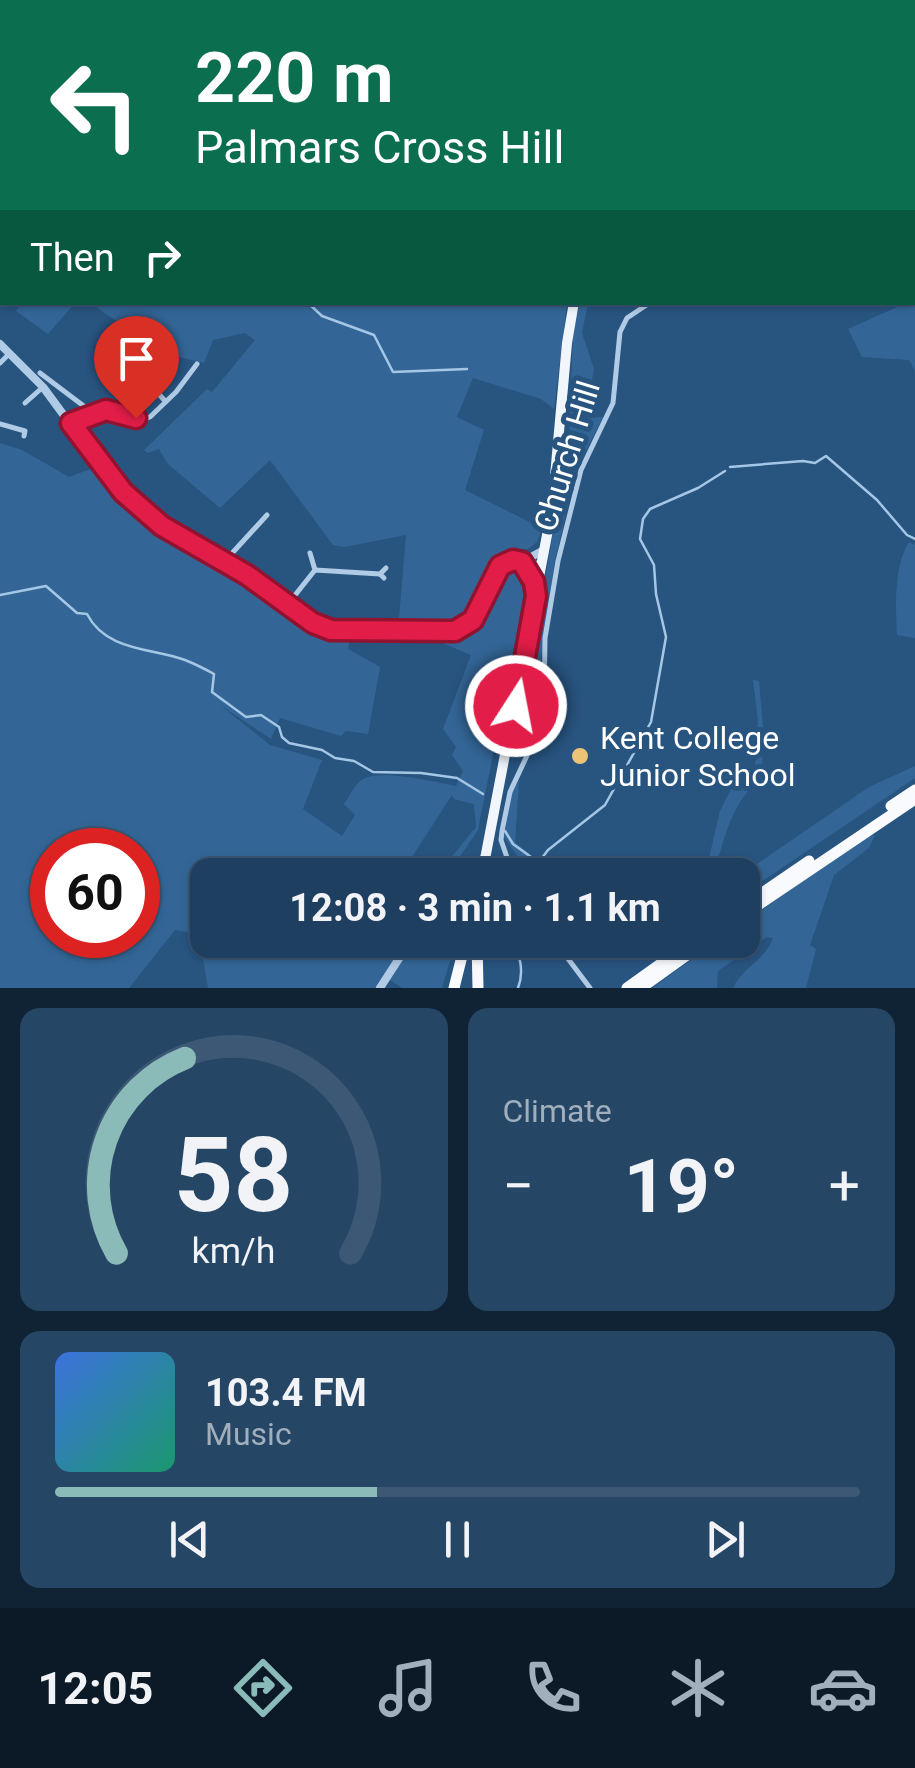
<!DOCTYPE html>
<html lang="en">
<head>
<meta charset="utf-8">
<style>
  body { margin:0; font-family:Roboto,sans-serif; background:#264666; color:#f1f3f6; height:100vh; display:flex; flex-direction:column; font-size:38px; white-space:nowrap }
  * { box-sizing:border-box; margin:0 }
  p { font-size:32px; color:#a1afbd }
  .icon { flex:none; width:55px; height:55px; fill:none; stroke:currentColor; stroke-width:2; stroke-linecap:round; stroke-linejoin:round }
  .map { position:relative; height:988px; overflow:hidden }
  .drawer { display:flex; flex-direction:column; gap:20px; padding:20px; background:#102335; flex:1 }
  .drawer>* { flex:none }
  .banner { position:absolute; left:0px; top:0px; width:915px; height:305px; box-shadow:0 2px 8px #0004,0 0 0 2px #3c5875; background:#0b6e4f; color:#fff; overflow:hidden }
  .speed { position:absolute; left:30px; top:828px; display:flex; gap:20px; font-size:50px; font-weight:700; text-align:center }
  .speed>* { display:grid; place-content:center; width:130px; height:130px; border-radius:50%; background:#1e3f60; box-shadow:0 2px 8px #0004,0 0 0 2px #3c5875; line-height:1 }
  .speed .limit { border:15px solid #d22; background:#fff; color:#111 }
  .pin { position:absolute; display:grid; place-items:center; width:85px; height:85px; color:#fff; margin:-102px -42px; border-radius:50% 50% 50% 0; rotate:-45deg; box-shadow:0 0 10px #0007 }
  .pin .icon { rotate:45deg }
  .me { position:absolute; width:110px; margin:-55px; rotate:11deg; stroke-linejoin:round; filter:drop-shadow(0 0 8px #0008) }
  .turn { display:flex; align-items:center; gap:35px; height:210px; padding:0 30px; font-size:45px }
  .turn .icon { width:130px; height:130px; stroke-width:2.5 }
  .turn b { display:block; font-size:70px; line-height:85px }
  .then { display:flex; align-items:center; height:95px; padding:0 30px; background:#0003; gap:20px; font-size:38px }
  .big { font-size:75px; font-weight:700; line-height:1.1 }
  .drawer .widget { flex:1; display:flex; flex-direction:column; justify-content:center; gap:15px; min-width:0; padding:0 35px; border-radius:20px; background:#264666 }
  .drawer .dial { align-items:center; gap:0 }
  .dial svg { height:260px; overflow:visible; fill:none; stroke:#3c5875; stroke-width:7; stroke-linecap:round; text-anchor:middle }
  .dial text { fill:#f1f3f6; stroke:none }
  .song { display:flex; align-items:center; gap:30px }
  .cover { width:120px; height:120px; border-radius:15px; background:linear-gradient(135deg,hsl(220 70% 55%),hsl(160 70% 35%)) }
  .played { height:10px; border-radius:5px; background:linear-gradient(90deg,#8bbbb9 40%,#3c5875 40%) }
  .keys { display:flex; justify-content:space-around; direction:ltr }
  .heat { display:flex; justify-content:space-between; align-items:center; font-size:55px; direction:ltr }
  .drawer .tiles { flex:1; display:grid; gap:20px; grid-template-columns:1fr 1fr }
  .widget:last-child { grid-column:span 2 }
  .trip { position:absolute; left:190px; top:858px; width:570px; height:100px; border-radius:20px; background:#1e3f60; box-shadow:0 2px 8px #0004,0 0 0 2px #3c5875; font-weight:700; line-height:100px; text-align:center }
  .tabs { display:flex; height:160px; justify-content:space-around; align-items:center; background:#0c1926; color:#a1afbd }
  .tabs .icon { width:70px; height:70px }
  .tabs .current { color:#8bbbb9 }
  .tabs b { font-size:45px; color:#f1f3f6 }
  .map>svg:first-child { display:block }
  .green { fill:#336697; fill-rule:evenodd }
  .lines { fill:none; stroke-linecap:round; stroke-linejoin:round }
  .stream { stroke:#a5c7e6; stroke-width:2.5 }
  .minor { stroke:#b0cbe5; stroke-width:5 }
  .tertiary { stroke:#b0cbe5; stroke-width:8 }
  .primary { stroke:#f1f6fd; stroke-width:10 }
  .trunk { stroke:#f8fafe; stroke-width:11 }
  .route-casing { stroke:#92132f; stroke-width:25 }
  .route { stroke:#e11d48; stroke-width:18 }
  .poi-dot { fill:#edc477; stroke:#285480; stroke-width:4 }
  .labels { text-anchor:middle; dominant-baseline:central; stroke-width:10; stroke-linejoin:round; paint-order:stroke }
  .street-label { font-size:32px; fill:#fff; stroke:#285480 }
  .poi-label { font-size:32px; fill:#fff; stroke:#285480; text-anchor:start }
</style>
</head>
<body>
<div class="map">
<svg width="915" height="988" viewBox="0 0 915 988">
  <rect width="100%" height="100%" fill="#285480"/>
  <g class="green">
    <polygon points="915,299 915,371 909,360 862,357 848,329"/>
    <polygon points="23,302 75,302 75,303 48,334 16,311"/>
    <path d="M91,303h476l-13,106 -13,-10 -68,-21 -16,39 27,13 -19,60 77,38 -5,14 -9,7c-42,1 -33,24 -52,52 -8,11 -23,17 -33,23l-44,-5 7,-84 -62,12 -11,-2 -63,-85 -50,48 -52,-44 -9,-15 -11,4 -4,-3 63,-61 5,3 43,-52 -10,-7 -32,7 -9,23 -45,-11z"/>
    <polygon points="580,303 588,303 582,333 594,369 585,418 603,417 576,470 554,565 541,661 534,661 542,663 543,687 536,692 527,685 569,438 573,334"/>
    <path d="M0,443l22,7 47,27 32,-12 60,61 86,49 66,48 38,9 -3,17 32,18 -12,67 -22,-3 -5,5 -61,-18 -9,21 -51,-34 50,40 52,15 -19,49 39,27 13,-21 -11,-11c6,-8 11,-22 21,-26 20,-8 69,4 91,8l7,-15 -11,-16 4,-8 -13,-18 28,-74 -43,-18c48,-7 58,-17 75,-64l11,-4 10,6v22l-46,233 -24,35 -5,-5 27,-33 -2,-23 -20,-5 -2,-4 -44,68 8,7 -4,5h-204v65h199l-31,48h-168l-9,-54 -24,-4 -46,58h-129zM52,850h86v85h-86z"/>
    <path d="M909,542l6,3v93l-18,-3c-1,-29 -4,-67 12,-93z"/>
    <path d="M753,680l6,1 4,46 -1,53c-31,18 -38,63 -49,95h-8l15,-64 10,-20 -6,-15 20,-9 11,2 3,-48z"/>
    <polygon points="915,766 915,778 743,894 743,875 757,864 869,787"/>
    <polygon points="519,781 515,842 537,860 525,875 520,875 518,857 504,837 511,794"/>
    <path d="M875,835l-6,13 -35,27 -24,70 6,4 -10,39h-73c9,-21 33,-28 40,-50l-6,-1 -49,34 -1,17h-65l67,-48h23l1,-17 122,-85z"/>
    <polygon points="415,940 456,940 442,988 402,988 390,980"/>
  </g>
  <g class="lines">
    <g class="stream">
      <polyline points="0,104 2,105"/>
      <polyline points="307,302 322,316 374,335 393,372 467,369"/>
      <polyline points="730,467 803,461 815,463 826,456 877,500 907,535 915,539"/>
      <path d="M0,595l46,-9 31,27 10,1c19,37 64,34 98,46 10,4 20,9 29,14l-2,18 34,25 15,-2 18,12 3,10 7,6 33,7 13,8 19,3 19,11 48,1 36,5 26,16"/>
      <polyline points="505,831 513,844 538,862"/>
      <polyline points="529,875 548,850 605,805 651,722 666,637 656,594 654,565 640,539 643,519 650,509 698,488 725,471"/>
      <path d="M510,940c11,12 14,33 8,48"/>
    </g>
    <g class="minor">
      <polyline points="188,0 191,2"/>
      <polyline points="438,0 439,2"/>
      <polyline points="511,0 512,2"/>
      <polyline points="771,0 771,2"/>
      <polyline points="824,0 830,0"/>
      <polyline points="912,221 915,224"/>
      <polyline points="912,241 915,242"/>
      <polyline points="127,358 165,401"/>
      <polyline points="0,363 10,353"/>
      <polyline points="40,373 93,413"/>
      <polyline points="25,403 43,387"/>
      <polyline points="71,423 106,410 142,420 150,417 176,392 197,364"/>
      <polyline points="0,424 25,431 24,436"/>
      <polyline points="310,553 315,570"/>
      <polyline points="224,562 267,515"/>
      <polyline points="384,578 380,574 386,568"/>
      <polyline points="288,604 315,570 380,574"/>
      <polyline points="531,644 526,686 531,695"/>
      <polyline points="515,706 541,707"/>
      <polyline points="513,875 501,840 502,831 510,792 531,747 544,698 545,638 558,561 581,470 613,403 620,332 627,318 651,302"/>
      <polyline points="554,940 590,988"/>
    </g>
    <g class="tertiary">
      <polyline points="0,344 43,387 105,471 151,518 175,536 247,575 313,623 341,632 455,631 473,620 503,564 513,560 542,566"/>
      <polyline points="535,586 522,562 542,551"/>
      <polyline points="452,875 462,866 485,859"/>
      <polyline points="380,988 411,940"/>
    </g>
    <g class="primary">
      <polyline points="887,2 889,0"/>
      <polyline points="901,2 903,0"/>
      <polyline points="485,859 552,509 567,343 574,302"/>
    </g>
    <g class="trunk">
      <polyline points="891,806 915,790"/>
      <polyline points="479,875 485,859"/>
      <polyline points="742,907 809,861"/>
      <polyline points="742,916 915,799"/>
      <polyline points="477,940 478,988"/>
      <polyline points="454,988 466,940"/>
      <polyline points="627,988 694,940"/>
      <polyline points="641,988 708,940"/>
    </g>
  </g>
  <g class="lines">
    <defs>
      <polyline id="route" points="136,418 106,410 71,423 123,492 162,526 247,575 313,623 331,630 455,631 473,620 500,566 513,560 522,562 534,582 536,596 516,706"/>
    </defs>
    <use href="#route" class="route-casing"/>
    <use href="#route" class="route"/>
  </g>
  <circle class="poi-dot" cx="580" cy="756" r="10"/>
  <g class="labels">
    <g class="street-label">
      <text transform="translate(567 456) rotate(-73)">Church Hill</text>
    </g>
    <g class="poi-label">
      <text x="600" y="738">Kent College<tspan x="600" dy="37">Junior School</tspan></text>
    </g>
  </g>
</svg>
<div class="speed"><div class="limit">60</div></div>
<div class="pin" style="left:136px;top:418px;background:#d93025"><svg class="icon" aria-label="arrive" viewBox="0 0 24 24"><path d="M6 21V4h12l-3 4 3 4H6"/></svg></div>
<svg class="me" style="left:516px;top:706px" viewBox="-20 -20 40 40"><circle r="17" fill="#e11d48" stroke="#fff" stroke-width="3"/><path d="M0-11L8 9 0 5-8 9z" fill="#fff"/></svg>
<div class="trip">12:08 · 3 min · 1.1 km</div>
<div class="banner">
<div class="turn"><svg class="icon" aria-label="left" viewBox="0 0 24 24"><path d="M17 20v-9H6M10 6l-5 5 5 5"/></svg><div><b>220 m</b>Palmars Cross Hill</div></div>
<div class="then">Then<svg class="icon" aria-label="right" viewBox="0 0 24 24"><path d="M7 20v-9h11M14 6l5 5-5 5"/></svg></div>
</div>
</div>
<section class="drawer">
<div class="tiles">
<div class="widget dial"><svg viewBox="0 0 100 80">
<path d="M14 69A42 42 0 1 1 86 69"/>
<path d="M14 69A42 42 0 0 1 35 9" stroke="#8bbbb9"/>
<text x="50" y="56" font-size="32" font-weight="700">58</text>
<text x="50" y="72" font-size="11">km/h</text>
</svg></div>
<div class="widget"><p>Climate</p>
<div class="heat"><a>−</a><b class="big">19°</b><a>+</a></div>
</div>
<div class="widget">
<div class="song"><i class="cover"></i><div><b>103.4 FM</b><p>Music</p></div></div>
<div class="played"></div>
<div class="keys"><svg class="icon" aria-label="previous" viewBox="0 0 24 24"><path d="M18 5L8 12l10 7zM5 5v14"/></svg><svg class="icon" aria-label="pause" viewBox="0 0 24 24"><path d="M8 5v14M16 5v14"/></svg><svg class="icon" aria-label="next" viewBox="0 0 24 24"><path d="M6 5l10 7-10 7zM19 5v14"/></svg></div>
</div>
</div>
</section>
<nav class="tabs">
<b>12:05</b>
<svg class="icon current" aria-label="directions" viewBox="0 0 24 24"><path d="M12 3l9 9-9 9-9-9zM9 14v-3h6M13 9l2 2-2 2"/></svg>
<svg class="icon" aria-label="music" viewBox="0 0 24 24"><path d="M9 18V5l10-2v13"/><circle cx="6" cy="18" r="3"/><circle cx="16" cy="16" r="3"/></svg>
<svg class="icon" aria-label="phone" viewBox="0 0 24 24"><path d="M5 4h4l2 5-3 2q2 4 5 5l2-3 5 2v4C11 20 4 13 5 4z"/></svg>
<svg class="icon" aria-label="climate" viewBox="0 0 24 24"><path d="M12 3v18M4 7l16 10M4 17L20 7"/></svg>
<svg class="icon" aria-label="car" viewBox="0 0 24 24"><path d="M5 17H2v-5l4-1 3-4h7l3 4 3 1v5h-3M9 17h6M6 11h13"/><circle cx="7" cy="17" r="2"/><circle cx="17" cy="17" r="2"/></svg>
</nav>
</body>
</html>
